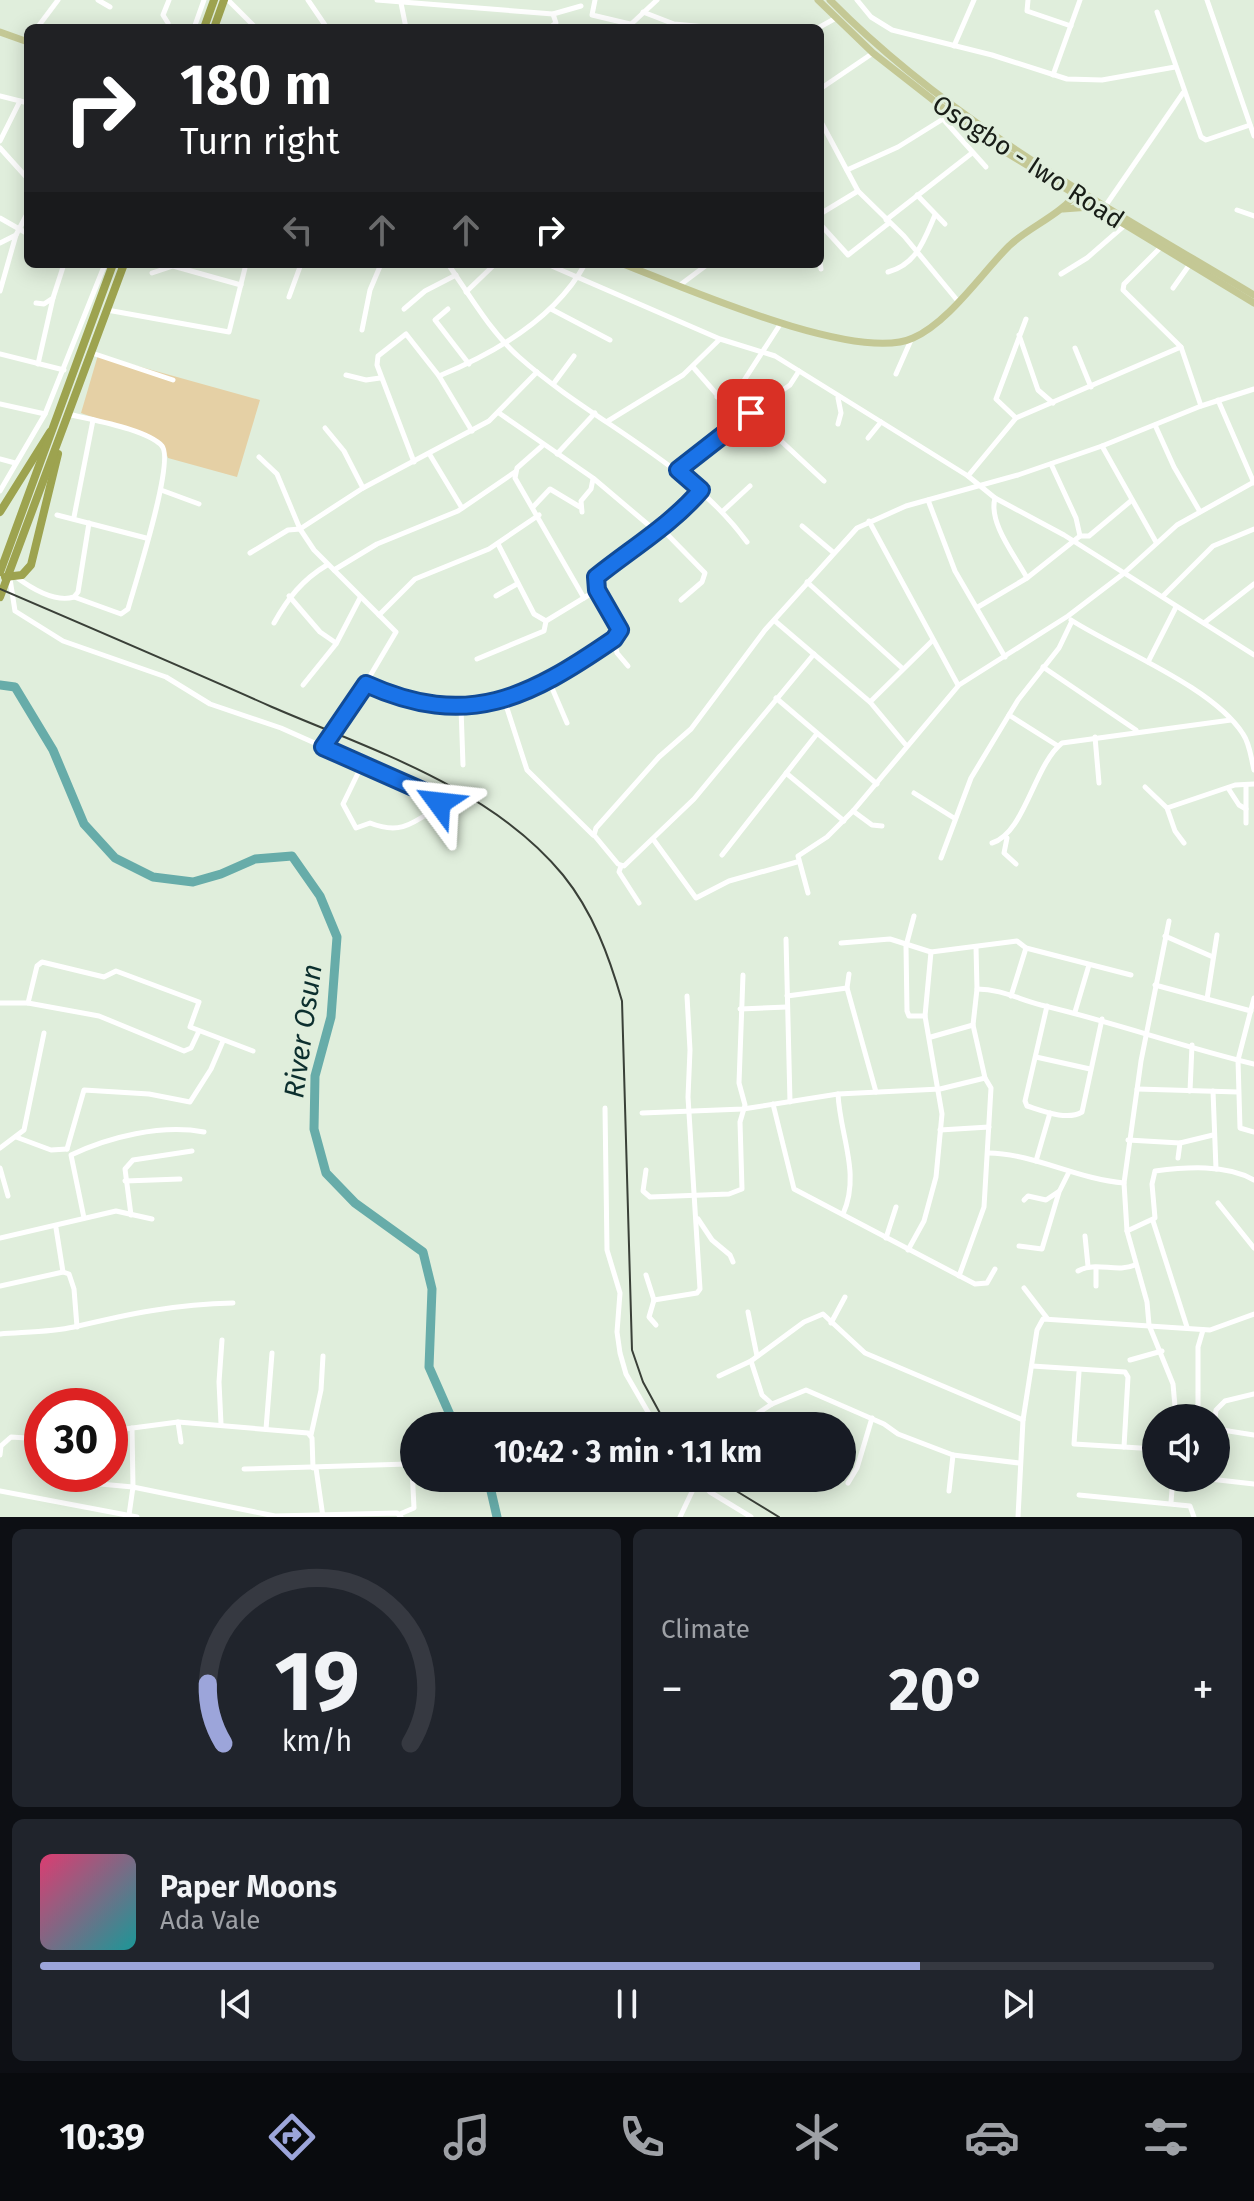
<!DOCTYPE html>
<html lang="en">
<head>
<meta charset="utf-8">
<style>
  body { margin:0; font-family:"Fira Sans",sans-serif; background:#20242c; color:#f1f3f6; height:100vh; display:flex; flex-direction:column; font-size:30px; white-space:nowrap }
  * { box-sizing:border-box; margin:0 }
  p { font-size:26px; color:#9ea1a6 }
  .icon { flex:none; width:44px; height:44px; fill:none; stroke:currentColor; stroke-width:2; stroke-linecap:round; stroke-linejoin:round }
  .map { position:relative; height:1517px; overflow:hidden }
  .side { display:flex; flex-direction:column; gap:12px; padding:12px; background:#0d0f14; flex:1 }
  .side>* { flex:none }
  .top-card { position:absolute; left:24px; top:24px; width:800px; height:244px; border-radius:12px; box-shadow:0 4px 20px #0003; background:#202124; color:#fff; overflow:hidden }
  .controls { position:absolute; left:1142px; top:1404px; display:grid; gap:16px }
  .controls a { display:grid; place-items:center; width:88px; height:88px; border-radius:50%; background:#171b24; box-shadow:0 4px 20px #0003; font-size:40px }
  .speed { position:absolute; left:24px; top:1388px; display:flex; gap:16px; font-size:40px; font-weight:700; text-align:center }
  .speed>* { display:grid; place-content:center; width:104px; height:104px; border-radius:50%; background:#171b24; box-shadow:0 4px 20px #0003; line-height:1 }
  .speed .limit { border:12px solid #d22; background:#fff; color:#111 }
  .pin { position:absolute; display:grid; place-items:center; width:68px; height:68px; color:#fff; margin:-34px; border-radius:16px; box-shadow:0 4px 12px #0006 }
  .me { position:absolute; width:88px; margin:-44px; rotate:300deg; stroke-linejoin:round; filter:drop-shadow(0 0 6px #0008) }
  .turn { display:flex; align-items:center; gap:28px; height:168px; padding:0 24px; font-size:36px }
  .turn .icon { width:104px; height:104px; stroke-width:2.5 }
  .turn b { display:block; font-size:56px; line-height:68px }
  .lanes { display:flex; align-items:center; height:76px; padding:0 24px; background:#0003; justify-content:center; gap:40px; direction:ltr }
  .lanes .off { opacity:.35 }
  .big { font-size:60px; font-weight:700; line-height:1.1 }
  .side .tile { flex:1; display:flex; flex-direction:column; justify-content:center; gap:12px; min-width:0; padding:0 28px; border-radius:12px; background:#20242c }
  .side .dial { align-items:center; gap:0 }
  .dial svg { height:208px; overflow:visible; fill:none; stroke:#363941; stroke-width:7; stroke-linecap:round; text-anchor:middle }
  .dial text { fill:#f1f3f6; stroke:none }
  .song { display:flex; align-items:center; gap:24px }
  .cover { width:96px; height:96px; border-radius:12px; background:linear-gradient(135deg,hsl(340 70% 55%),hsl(180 70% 35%)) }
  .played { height:8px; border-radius:4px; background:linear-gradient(90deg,#9ca5da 75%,#363941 75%) }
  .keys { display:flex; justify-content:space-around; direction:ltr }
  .heat { display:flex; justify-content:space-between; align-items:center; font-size:44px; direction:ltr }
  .side .tiles { flex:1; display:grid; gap:12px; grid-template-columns:1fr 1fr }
  .tile:last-child { grid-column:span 2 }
  .trip { position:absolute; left:400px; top:1412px; width:456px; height:80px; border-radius:40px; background:#171b24; box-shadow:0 4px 20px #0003; font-weight:700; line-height:80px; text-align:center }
  .tabs { display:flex; height:128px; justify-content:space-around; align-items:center; background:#090b0e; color:#9ea1a6 }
  .tabs .icon { width:56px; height:56px }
  .tabs .active { color:#9ca5da }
  .tabs b { font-size:36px; color:#f1f3f6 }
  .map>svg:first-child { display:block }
  .green { fill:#e5d0a5 }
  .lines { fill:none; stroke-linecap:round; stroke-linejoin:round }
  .river { stroke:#67aca9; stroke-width:9 }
  .minor { stroke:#fff; stroke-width:5 }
  .major { stroke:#c4c895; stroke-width:7 }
  .highway { stroke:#9da34f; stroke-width:8 }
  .rail { stroke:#3a4038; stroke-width:2 }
  .route-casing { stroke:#114b97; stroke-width:20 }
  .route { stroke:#1a73e8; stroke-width:14 }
  .labels { text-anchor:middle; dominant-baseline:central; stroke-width:6; stroke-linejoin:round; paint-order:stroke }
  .street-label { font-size:26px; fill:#181d17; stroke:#e0eedc }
  .water-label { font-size:28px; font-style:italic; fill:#0c2f2e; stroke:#e0eedc }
</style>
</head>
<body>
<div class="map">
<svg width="1254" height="1517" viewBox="0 0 1254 1517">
  <rect width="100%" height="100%" fill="#e0eedc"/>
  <polygon class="green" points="98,355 260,400 237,477 168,458 162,442 81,413"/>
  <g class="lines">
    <g class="river">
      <polyline points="0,685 15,687 53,750 84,824 115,858 153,877 193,882 221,874 255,859 292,856 320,896 337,937 331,1017 315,1076 314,1129 326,1173 355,1203 423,1252 432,1289 429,1367 455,1426"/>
      <polyline points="488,1478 497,1517"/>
    </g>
    <g class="minor">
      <polyline points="98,0 110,7"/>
      <polyline points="228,0 256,28"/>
      <polyline points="308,0 327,28"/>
      <polyline points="377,0 553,14 581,6"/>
      <polyline points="595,0 592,15 630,24"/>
      <polyline points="857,0 871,17 892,30 992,55 1067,79 1102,80 1175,67"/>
      <polyline points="1028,0 1027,11 1071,26"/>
      <polyline points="1207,0 1254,136"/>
      <polyline points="401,3 406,28"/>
      <polyline points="643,12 674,24 717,28"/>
      <polyline points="1157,12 1201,137 1206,140 1250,125"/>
      <polyline points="168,23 163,15 169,0"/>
      <polyline points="37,28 58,0"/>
      <polyline points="194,28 204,0"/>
      <polyline points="549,28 556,23 553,14"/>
      <polyline points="627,28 657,0"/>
      <polyline points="818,28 836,18"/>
      <polyline points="954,46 974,0"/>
      <polyline points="1053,75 1080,0"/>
      <polyline points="820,89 873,53"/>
      <polyline points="0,96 28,103"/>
      <polyline points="943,119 986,167"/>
      <polyline points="820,120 858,191 904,236 957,300"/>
      <polyline points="0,141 20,101"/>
      <polyline points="0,148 28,179"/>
      <polyline points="847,170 898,147 943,119 945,112"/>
      <polyline points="917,195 945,224"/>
      <polyline points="1106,205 1183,93"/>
      <polyline points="1237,210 1254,216"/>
      <polyline points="820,214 858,191"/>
      <polyline points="0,218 28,234"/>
      <polyline points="886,220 972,153"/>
      <polyline points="820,224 848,255 889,223"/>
      <polyline points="0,243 16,235"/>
      <polyline points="1161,247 1124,284 1123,290 1181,347 1201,406"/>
      <polyline points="820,263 821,269"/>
      <path d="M448,264c22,32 42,67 71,93 74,66 168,103 228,185"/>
      <polyline points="547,264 720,339 775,356 968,476"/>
      <path d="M888,272c29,-8 36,-32 47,-57"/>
      <polyline points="152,273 173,266 241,285"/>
      <polyline points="1061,274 1087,258 1125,225"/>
      <polyline points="680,285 708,264"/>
      <polyline points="1173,288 1190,264"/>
      <polyline points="0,291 16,235 28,212"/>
      <polyline points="466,292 495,264"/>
      <polyline points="289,297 301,264"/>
      <polyline points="36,303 44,304 53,298 64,264"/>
      <polyline points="404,309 425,291 456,275"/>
      <polyline points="448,309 435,320 469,364"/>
      <polyline points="551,309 610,340"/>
      <polyline points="107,310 229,332 246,264"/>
      <polyline points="362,330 370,290 381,264"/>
      <polyline points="1019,335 1038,390 1053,403"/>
      <polyline points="1181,347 1016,418 968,476 995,498 1064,535 1254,655"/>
      <polyline points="1075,348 1091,387"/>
      <polyline points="92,353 173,380"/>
      <polyline points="0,354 64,370"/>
      <polyline points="38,364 53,298"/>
      <polyline points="693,367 739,420"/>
      <polyline points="896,374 911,340"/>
      <polyline points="346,375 366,380 380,378"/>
      <path d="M439,376c56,-23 116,-57 146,-112"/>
      <polyline points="554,383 574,356"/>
      <polyline points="717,397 743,382 781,323"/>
      <polyline points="838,398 841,413 838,424"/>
      <polyline points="1218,400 1254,483"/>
      <polyline points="0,404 45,414"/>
      <polyline points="499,413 593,478 658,533"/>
      <polyline points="751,413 824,481"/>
      <path d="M68,414c23,6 79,15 94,32 13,15 -27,138 -34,163l-7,5 -47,-17"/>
      <polyline points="1016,418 996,399 1026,319"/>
      <polyline points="608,421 683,375 719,340"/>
      <polyline points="1155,425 1174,467 1199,510"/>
      <polyline points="325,428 344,451 363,488"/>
      <polyline points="868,438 881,422"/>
      <polyline points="542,446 517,468 515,478 584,598"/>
      <polyline points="1102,446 1156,542"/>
      <polyline points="557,454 595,413"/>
      <polyline points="430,455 462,508"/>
      <polyline points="259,457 277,474 300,529 314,550 396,632 344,720 323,747"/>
      <polyline points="0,459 15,463"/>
      <polyline points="414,462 377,365 378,356 406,334 439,376 472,431"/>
      <polyline points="678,470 712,440 790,385 799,371"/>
      <polyline points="161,490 199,504"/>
      <polyline points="0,491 45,414 105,264"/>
      <path d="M995,498c-7,25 21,59 32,80"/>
      <polyline points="928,500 955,571 1005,657"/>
      <polyline points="533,507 550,489 580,507"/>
      <polyline points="724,510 750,486"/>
      <polyline points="582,512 581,501 591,489 593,479"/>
      <polyline points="57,515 146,538"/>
      <polyline points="74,517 93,420"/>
      <polyline points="869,521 958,685"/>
      <polyline points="802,526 834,553"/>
      <polyline points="662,529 705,573 702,582 681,600"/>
      <polyline points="1080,536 1089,536 1132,500"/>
      <polyline points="498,544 534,614 546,621"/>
      <polyline points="250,553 288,530 300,529 363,488 489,421 537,372"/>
      <polyline points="334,570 377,544 458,511 515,472"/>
      <path d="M16,577c15,11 39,26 58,20l4,-5 11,-69"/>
      <path d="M10,579l5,32 48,30 103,36 44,27 71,24 155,69 2,10c-26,17 -38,28 -68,16l-14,5 -13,-24 19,-39"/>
      <polyline points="807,582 902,668"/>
      <polyline points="289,596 320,632 336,643"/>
      <polyline points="496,596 517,584"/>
      <polyline points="1163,596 1213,546 1254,529"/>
      <polyline points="978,607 1027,578 1080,536 1076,518 1051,464"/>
      <polyline points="379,615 415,579 489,549 539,515"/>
      <path d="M1071,620c47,30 142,67 172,114 7,10 8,24 11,36"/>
      <polyline points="775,621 870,702 905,744"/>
      <path d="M274,623c14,-25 28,-43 53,-58"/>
      <polyline points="1204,623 1254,584"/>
      <polyline points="614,639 617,653 628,666"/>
      <polyline points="814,654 694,799 624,866 618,864 594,835 596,828 659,757 691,729 765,630 857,528 906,506 1018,475 1102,446 1201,406 1254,389"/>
      <polyline points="477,659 544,631 546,621 597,590"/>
      <polyline points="1148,662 1176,607"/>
      <polyline points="1043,667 1136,730"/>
      <polyline points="549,681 567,723"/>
      <path d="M366,684c28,12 64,25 95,24 48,-2 127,-41 160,-75l-24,-43 -1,-13 62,-44 43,-43"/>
      <polyline points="303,685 336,644 360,598"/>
      <polyline points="776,698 877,784"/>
      <polyline points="504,699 527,770 593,835"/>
      <polyline points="870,702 932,641"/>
      <polyline points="461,708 463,765"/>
      <polyline points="1009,715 1058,746"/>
      <polyline points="1095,737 1099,783"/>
      <polyline points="786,773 844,821"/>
      <polyline points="1145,787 1167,808 1175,831 1184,843"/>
      <polyline points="1228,788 1239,805 1246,809"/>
      <polyline points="914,793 954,818"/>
      <polyline points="1167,808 1235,785 1254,784"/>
      <polyline points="853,811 872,825 882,826"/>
      <polyline points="1246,823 1246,787"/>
      <polyline points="1007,838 1004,853 1016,864"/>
      <polyline points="653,839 696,898 729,881 797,862"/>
      <path d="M992,843c33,-10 42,-78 70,-100l169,-23"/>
      <polyline points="722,855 816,735"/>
      <polyline points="941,858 971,778 1018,700 1059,648 1072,621"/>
      <polyline points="621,866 619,872 639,903"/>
      <polyline points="808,893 798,856 827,837 853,811 959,685 1068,616 1123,574 1177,525 1254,482"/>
      <polyline points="914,916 906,946 907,1011 909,1016 925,1016"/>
      <polyline points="1169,921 1141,1061 1124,1183 1127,1231 1147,1302 1149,1325 1173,1384 1176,1418"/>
      <polyline points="1165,936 1213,957"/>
      <polyline points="786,939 790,1102"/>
      <polyline points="841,943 890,939 931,952 1017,941 1026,948 1131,975"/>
      <polyline points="849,974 847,988 876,1092"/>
      <polyline points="1155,985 1251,1011"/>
      <path d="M977,989c24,0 41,10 64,16 72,17 142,42 213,59"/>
      <polyline points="787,996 847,988"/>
      <polyline points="1011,996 1026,948"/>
      <polyline points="1254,998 1238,1060 1240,1128 1254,1132"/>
      <polyline points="1207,999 1217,935"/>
      <polyline points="0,1003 28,1003 37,966 42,962 104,977 116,971 199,1002 190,1027 253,1051"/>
      <polyline points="28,1003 99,1016 184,1051 191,1048 199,1031"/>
      <path d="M1047,1006l-22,95 2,5c16,5 40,15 55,6l20,-93"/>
      <polyline points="740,1009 787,1007"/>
      <polyline points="1075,1012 1089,965"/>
      <polyline points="973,1025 985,1078"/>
      <polyline points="931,1037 973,1025 977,989 976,947"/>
      <polyline points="1036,1057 1090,1069"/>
      <polyline points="1137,1089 1238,1092"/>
      <polyline points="1190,1091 1192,1045"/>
      <polyline points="1213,1091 1216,1169"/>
      <path d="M838,1094c2,42 23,80 5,120"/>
      <polyline points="773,1104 794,1189 975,1284 987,1283 995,1269"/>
      <polyline points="605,1108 607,1250 620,1293 617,1332 620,1353 626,1374 656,1426"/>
      <polyline points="642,1113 743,1109 838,1094 940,1089 985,1078 991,1088 984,1207 959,1276"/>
      <polyline points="940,1130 989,1127"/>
      <polyline points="16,1137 51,1150 67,1149"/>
      <polyline points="1128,1140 1180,1143"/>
      <polyline points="0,1148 24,1130 44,1033"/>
      <polyline points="67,1149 84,1090 149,1094 190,1102 211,1069 223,1041"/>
      <path d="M988,1153c48,1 88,26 136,30"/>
      <polyline points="1178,1158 1180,1143 1213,1135"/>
      <polyline points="1036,1161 1050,1113"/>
      <polyline points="0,1168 8,1196"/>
      <polyline points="646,1170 643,1191 650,1197 729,1194 742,1189 740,1122 745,1105 739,1083 743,975"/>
      <polyline points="125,1181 180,1179"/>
      <polyline points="1024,1200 1028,1196 1046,1200 1058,1192"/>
      <polyline points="1218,1203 1254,1248"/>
      <polyline points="131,1215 125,1169 133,1160 192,1151"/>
      <path d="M84,1218l-13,-63c38,-18 90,-31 133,-23"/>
      <polyline points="698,1219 712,1240 730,1255 733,1262"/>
      <polyline points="1153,1221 1187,1327"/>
      <polyline points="56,1228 63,1272 69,1274 74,1289 77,1327"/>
      <path d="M1127,1231l28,-13 -3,-34 3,-13c31,-4 71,-7 99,9"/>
      <polyline points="1085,1236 1088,1266"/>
      <polyline points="0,1238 116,1211 152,1219"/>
      <polyline points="886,1238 896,1207"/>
      <polyline points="1019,1246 1042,1249 1059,1192 1069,1172"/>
      <polyline points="908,1250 924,1221 936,1177 942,1114 925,1016 931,952"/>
      <path d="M1078,1271c17,-10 39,2 57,-6"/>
      <polyline points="646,1275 654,1300"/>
      <polyline points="0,1286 63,1272"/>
      <polyline points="1096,1286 1096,1268"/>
      <polyline points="1024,1288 1047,1318"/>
      <polyline points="654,1300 697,1293 700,1289 688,1097 690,1050 687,996"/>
      <polyline points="654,1300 649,1317 656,1325"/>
      <polyline points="748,1312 757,1356"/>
      <polyline points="831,1323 845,1297"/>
      <path d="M0,1334c24,-2 51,-2 74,-7 55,-13 102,-23 159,-24"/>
      <polyline points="1130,1360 1162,1351"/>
      <polyline points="751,1361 762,1395 772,1404"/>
      <polyline points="1032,1366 1125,1372 1128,1377 1124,1447 1156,1449"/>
      <polyline points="1079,1372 1074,1444 1124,1447"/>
      <polyline points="719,1376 751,1361 804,1322 823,1314 865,1353 1023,1420"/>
      <polyline points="1198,1418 1198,1347 1203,1330"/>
      <polyline points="1215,1418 1216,1410 1225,1401 1254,1394"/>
      <polyline points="178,1422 181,1442"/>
      <polyline points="221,1424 219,1382 222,1340"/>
      <polyline points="738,1426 772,1404 806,1390 884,1424 898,1434 953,1455 1019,1463"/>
      <polyline points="266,1429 272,1353"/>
      <polyline points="1216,1429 1254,1435"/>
      <polyline points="110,1431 178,1422 308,1433 312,1438 313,1468"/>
      <polyline points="311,1435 321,1390 323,1356"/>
      <polyline points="0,1455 1,1446 11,1437 42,1439"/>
      <polyline points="316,1468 323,1517"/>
      <polyline points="244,1469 408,1464 412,1467 414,1508 400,1514"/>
      <polyline points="54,1474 89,1483 133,1487 132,1428"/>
      <polyline points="697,1478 710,1492 751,1517"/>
      <polyline points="1201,1478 1254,1484"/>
      <polyline points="848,1483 857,1468 872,1418"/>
      <polyline points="0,1491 137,1517"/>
      <polyline points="949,1491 953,1455"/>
      <polyline points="1079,1495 1190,1506 1194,1517"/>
      <polyline points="1171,1502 1173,1478"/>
      <polyline points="129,1515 133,1487 275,1516 397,1513 401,1517"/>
      <polyline points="680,1517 698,1479"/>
      <polyline points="1018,1517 1023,1420 1037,1330 1043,1319 1210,1330 1254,1314"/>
    </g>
    <g class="major">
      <polyline points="818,0 873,53 979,136 1254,303"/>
      <path d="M830,0c122,124 276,206 424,295"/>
      <polyline points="0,32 28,42"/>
      <polyline points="1063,209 1090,207"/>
      <path d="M623,264c60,23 234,100 290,74 36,-16 68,-64 96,-92 22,-21 54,-31 70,-57"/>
    </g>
    <g class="highway">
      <polyline points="204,28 214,0"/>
      <polyline points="214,28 224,0"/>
      <polyline points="0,512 50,432"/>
      <polyline points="0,572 113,264"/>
      <polyline points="5,577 22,575 31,565 58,454"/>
      <polyline points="0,597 124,264"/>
    </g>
    <g class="rail">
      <path d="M0,589c91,39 182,78 272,118 100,43 220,81 291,168 30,37 46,81 59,126l10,349 11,32 24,44"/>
      <polyline points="715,1478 779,1517"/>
    </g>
  </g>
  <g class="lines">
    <defs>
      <path id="route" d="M439,803l-3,-6 -113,-50 43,-63c102,46 162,14 248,-45l6,-9 -23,-40 -1,-13c36,-29 75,-52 105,-87l-23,-20 73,-57"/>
    </defs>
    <use href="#route" class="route-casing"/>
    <use href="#route" class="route"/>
  </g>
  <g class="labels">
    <g class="street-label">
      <text transform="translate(1028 162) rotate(33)">Osogbo - Iwo Road</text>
    </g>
    <g class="water-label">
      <text transform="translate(303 1031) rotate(-82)">River Osun</text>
    </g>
  </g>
</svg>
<div class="controls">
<a><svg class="icon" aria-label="sound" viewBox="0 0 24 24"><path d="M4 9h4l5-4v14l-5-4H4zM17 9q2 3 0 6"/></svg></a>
</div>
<div class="speed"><div class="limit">30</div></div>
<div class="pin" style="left:751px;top:413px;background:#d93025"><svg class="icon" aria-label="arrive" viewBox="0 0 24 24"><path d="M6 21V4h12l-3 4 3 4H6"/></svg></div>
<svg class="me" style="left:439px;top:803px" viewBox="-20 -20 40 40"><path d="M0-17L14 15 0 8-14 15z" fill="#1a73e8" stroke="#fff" stroke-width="4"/></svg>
<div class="trip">10:42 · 3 min · 1.1 km</div>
<div class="top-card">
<div class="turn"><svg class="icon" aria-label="right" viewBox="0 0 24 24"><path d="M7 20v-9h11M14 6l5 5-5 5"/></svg><div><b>180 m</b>Turn right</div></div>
<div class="lanes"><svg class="icon off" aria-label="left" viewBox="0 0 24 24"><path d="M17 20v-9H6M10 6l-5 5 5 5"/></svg><svg class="icon off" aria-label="ahead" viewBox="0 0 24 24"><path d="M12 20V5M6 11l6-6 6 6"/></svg><svg class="icon off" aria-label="ahead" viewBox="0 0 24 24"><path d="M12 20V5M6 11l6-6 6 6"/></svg><svg class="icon" aria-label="right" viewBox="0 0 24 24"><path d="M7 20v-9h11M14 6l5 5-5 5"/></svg></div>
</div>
</div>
<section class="side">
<div class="tiles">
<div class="tile dial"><svg viewBox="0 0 100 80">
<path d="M14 69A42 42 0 1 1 86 69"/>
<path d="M14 69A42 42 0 0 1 8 46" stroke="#9ca5da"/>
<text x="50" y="56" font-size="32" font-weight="700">19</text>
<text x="50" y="72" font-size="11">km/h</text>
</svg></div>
<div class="tile"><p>Climate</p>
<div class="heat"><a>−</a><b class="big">20°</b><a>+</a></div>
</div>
<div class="tile">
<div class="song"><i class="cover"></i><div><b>Paper Moons</b><p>Ada Vale</p></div></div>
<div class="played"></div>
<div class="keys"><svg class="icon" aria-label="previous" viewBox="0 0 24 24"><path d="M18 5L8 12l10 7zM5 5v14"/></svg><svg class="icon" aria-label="pause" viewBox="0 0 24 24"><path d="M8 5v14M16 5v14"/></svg><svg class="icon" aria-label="next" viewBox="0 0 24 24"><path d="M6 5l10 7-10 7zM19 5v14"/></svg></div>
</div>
</div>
</section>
<nav class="tabs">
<b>10:39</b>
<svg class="icon active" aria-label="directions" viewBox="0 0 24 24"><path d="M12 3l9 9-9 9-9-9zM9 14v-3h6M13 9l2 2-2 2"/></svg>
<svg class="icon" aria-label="music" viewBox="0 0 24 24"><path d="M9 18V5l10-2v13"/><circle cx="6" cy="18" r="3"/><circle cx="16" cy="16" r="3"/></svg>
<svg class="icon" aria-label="phone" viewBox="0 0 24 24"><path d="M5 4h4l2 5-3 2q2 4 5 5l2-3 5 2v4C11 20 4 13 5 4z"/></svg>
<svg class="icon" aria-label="climate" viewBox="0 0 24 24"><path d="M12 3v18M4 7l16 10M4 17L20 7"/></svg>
<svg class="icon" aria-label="car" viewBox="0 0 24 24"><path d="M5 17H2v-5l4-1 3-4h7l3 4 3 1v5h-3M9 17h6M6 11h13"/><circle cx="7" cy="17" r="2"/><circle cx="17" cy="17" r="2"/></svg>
<svg class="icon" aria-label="filters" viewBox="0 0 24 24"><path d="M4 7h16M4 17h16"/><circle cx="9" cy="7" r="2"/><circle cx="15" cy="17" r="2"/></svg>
</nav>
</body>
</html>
